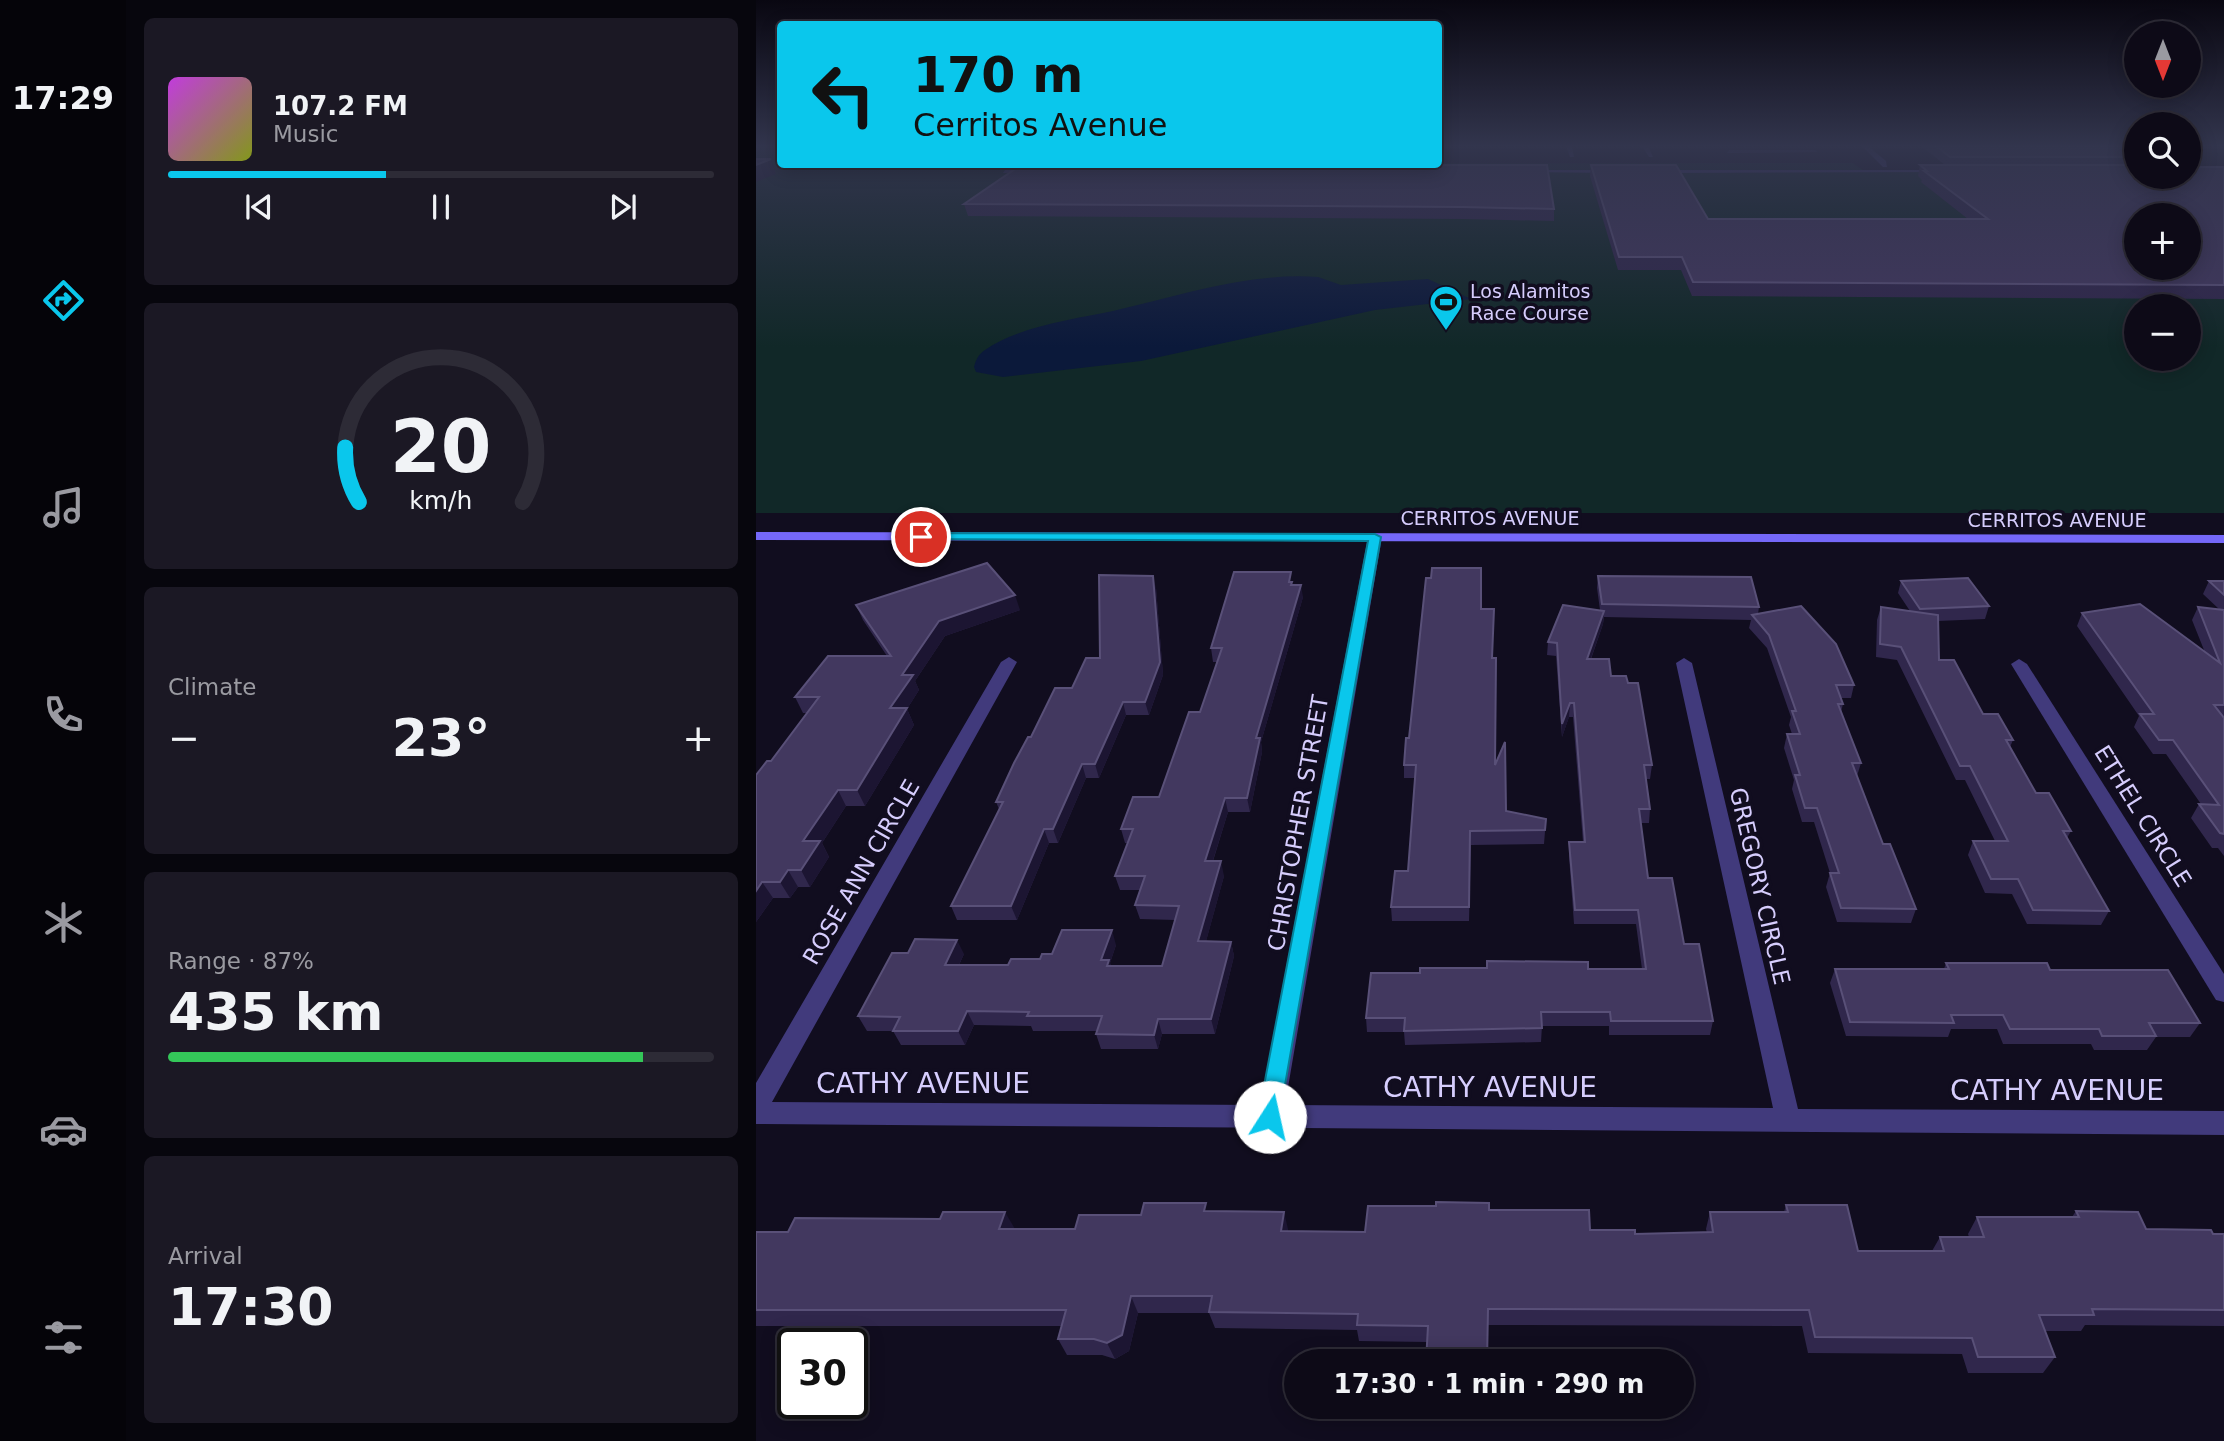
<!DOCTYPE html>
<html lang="en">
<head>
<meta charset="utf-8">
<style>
  body { margin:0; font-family:"DejaVu Sans",sans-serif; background:#1b1824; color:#f1f3f6; height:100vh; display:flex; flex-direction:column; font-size:26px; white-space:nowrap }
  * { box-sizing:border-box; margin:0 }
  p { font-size:23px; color:#9a9aa1 }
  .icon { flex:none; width:38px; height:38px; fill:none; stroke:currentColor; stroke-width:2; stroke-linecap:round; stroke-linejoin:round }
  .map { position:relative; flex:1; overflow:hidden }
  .panel { display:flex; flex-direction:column; gap:18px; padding:18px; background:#07060d; width:630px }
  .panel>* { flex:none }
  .hud { position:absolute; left:21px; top:21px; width:665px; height:147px; border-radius:7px; box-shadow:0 4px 18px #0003,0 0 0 2px #2d2b36; background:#0ac7ec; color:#111; overflow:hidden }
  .needle { width:46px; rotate:180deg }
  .fabs { position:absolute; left:1368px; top:21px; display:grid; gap:14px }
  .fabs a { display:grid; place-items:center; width:77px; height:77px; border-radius:50%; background:#0d0a17; box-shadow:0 4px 18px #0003,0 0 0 2px #2d2b36; font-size:35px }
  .speed { position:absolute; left:21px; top:1328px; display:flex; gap:14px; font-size:35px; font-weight:700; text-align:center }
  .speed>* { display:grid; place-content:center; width:91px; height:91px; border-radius:50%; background:#0d0a17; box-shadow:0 4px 18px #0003,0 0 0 2px #2d2b36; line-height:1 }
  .speed .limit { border:4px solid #111; border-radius:10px; background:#fff; color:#111 }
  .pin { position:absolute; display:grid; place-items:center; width:60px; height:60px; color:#fff; margin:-30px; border:4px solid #fff; border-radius:50%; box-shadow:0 2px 7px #0007 }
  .me { position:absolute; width:77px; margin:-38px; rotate:10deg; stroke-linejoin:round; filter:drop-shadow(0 0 5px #0008) }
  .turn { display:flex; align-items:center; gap:24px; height:147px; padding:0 21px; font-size:32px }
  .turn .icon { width:91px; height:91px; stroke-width:2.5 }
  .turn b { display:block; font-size:49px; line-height:60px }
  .big { font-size:52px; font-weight:700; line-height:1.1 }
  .panel .widget { flex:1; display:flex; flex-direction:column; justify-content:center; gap:10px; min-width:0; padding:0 24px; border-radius:10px; background:#1b1824 }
  .panel .dial { align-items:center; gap:0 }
  .dial svg { height:182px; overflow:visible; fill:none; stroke:#2d2b36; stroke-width:7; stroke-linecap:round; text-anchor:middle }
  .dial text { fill:#f1f3f6; stroke:none }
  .song { display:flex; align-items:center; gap:21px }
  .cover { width:84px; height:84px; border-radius:10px; background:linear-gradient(135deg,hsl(290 70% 55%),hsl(70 70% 35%)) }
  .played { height:7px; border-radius:4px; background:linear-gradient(90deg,#0ac7ec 40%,#2d2b36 40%) }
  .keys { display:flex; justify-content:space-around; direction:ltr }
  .heat { display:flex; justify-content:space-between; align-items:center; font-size:38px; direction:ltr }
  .charge { height:10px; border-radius:5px; background:linear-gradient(90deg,#34c759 87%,#2d2b36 0) }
  .trip { position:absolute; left:528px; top:1349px; width:410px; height:70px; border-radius:35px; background:#0d0a17; box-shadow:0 4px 18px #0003,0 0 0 2px #2d2b36; font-weight:700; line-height:70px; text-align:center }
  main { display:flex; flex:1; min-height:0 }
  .menu { display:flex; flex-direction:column; width:126px; justify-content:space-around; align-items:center; background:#050409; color:#9a9aa1 }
  .menu .icon { width:49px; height:49px }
  .menu .selected { color:#0ac7ec }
  .menu b { font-size:32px; color:#f1f3f6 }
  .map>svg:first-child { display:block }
  .green { fill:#112828; fill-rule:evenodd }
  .water { fill:#0b193a }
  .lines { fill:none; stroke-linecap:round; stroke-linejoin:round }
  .street { fill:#413a7c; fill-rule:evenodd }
  .secondary { fill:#7568f9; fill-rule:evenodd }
  .wall { fill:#30274c }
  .shaded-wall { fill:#1c1532 }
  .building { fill:#42385f; stroke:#595078; stroke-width:2; fill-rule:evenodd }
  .route { fill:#0ac7ec; stroke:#068199; stroke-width:2 }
  .labels { text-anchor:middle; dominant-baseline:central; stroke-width:7; stroke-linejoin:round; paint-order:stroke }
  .far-poi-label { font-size:19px; fill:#d6cdfd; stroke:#110d1f; text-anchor:start }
  .far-street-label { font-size:19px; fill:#d6cdfd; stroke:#110d1f }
  .street-label { font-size:23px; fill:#d6cdfd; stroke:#110d1f }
  .near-street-label { font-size:28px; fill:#d6cdfd; stroke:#110d1f }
</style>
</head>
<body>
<main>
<nav class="menu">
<b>17:29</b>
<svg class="icon selected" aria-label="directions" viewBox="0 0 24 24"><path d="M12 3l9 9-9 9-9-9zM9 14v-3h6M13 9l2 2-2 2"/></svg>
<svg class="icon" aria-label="music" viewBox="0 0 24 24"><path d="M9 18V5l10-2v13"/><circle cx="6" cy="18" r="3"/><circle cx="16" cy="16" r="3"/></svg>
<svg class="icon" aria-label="phone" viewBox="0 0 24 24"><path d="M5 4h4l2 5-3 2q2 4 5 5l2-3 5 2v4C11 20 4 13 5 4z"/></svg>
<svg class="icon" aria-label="climate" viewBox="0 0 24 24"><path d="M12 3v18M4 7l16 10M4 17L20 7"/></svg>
<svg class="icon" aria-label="car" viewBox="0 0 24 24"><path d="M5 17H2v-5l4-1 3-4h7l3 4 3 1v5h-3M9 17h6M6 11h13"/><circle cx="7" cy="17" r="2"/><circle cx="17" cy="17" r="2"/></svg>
<svg class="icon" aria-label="filters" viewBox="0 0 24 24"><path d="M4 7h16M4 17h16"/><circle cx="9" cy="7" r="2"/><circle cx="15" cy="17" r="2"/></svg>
</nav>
<section class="panel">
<div class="widget">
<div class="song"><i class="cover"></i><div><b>107.2 FM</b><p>Music</p></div></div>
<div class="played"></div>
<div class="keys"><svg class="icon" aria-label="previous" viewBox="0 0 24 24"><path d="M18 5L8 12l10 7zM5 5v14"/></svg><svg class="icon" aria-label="pause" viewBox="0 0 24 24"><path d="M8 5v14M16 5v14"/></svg><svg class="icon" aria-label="next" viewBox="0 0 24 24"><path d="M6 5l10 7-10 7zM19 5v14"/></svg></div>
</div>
<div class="widget dial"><svg viewBox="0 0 100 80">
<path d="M14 69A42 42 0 1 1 86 69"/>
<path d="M14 69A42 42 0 0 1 8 45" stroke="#0ac7ec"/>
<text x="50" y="56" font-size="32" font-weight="700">20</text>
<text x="50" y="72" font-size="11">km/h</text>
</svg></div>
<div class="widget"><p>Climate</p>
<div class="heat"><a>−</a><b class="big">23°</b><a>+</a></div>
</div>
<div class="widget"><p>Range · 87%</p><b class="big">435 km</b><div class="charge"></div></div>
<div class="widget"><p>Arrival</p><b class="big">17:30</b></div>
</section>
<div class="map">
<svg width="1468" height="1441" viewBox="0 0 1468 1441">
  <rect width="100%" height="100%" fill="#110d1f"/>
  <path class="green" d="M0,146h24v18l1073,-1 11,8h273v6h52l35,-5v341h-1468zM1381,215h52v53h-52zM1381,306h52v53h-52z"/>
  <path class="water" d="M562,277l23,8 87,-6 43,20 -96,11 -234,51 -138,16 -27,-5 -2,-5c2,-8 5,-13 11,-17 32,-23 89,-31 128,-39 66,-15 136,-39 205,-34z"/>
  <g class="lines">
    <g class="street">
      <polygon points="810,146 816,146 818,157 814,157"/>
      <polygon points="886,146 892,146 897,157 893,157"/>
      <polygon points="1106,146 1112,146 1130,161 1131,167 1127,167"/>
      <polygon points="973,150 1059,150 1062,152 971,153"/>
      <polygon points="249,170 278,170 281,172 247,173"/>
      <polygon points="856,170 858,173 765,172 768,170"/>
      <polygon points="901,170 1185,170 1188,172 899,173"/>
      <polygon points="619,533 626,537 529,1105 1017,1108 920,663 928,658 936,663 1042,1109 1468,1111 1468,1135 0,1124 0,1083 245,662 253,657 261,662 16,1102 504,1105 612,537"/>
      <polygon points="1263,659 1271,664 1468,974 1468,1002 1460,1000 1255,664"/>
    </g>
    <polygon class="secondary" points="0,532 1468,535 1468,543 0,540"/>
  </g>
  <g class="wall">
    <polygon points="1165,146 1381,146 1381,177 1437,167 1468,167 1468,299 936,296 925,270 862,270 834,176 835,165 952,219 1212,219 1165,182 1166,180 1162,176 1164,165 1189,165"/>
    <polygon points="502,165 798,209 798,221 706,219 212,216 208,204"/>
    <polygon points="842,576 1003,607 1002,614 1098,685 1095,698 1085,698 1087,704 1085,712 1105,763 1101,776 1127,844 1160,909 1155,923 1081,922 1070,887 1074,873 1058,822 1046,822 1036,789 1038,780 1028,748 1031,734 1036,734 1033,725 1035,717 1011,648 993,628 995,620 848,617 847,624 835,659 855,676 872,683 896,765 894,779 890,779 894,809 893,823 885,823 892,878 928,944 957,1021 954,1035 853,1035 853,1026 786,1026 785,1042 649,1045 648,1032 611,1032 610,1018 664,973 886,969 880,924 818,924 813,856 813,842 827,842 817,717 813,717 806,737 800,656 791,655 792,642 844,610 841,588"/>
    <polygon points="675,578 725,609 737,658 739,765 750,811 790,819 788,844 715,845 713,921 636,921 635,907 652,871 659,778 648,778 648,765 653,738"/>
    <polygon points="1145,581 1233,606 1229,619 1182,621 1183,660 1227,714 1257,740 1254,747 1280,793 1315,831 1311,838 1353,911 1345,925 1271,924 1256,894 1229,893 1212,855 1217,841 1239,841 1209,780 1200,780 1141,660 1120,657 1121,620 1125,607 1154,611 1142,593"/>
    <polygon points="1453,581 1468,581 1468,856 1462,848 1456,848 1435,818 1443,804 1445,804 1410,754 1397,754 1378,727 1383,716 1321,626 1326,613 1448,650 1436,620 1442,607 1464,610 1447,594"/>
    <polygon points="537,585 547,597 505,742 506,752 494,812 472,812 457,861 468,876 450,941 475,942 478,956 459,1034 406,1034 402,1049 345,1049 340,1034 341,1031 277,1031 275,1026 218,1025 209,1045 145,1045 137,1031 111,1031 102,1016 208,954 203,965 252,965 284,959 296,954 360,945 354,963 355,966 406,966 419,920 384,919 379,905 385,890 364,890 359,876 372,843 369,843 365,829 403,797 444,712 461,662 457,662 455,648"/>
    <polygon points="400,588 407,675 393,715 370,715 343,778 330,778 302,843 293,843 261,920 201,920 195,906 243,809 240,802 275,737 316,688 344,658"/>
    <polygon points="100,605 264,610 189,636 159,681 163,690 151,709 158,725 109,806 90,806 66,843 73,857 54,887 42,887 34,898 17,898 0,922 15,761 51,713 47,713 39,697 131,656 107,620"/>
    <polygon points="1190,963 1294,970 1444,1023 1434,1037 1400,1037 1391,1050 1338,1050 1335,1044 1247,1044 1241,1029 1195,1029 1192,1037 1090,1036 1074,983 1079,969 1188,969"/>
    <polygon points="1030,1205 1102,1251 1176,1251 1184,1237 1213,1237 1212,1234 1221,1217 1316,1217 1320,1211 1390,1229 1457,1234 1468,1234 1468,1326 1329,1325 1325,1331 1289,1331 1299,1357 1287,1373 1212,1373 1206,1354 1052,1353 1046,1326 732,1325 671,1342 603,1341 601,1330 459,1328 453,1313 382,1313 373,1351 359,1359 346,1355 311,1355 302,1339 306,1326 0,1326 0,1232 319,1229 385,1215 452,1211 532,1229 532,1231 609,1232 733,1210 834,1230 879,1234 951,1233 950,1229 954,1212 1028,1212"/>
  </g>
  <g class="shaded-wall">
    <polygon points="15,159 20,174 0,182 0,165"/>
    <polygon points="397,576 400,588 407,675 393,715 389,702"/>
    <polygon points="545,585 547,597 505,742 506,752 494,812 491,798 500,738"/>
    <polygon points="259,595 264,610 189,636 159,681 163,690 151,709 158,725 109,806 101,790 146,675 183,621"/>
    <polygon points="848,611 847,624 830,672 831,659"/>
    <polygon points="367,702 370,715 343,778 339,764"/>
    <polygon points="814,703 813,717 806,737 806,724"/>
    <polygon points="326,764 330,778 302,843 297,829"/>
    <polygon points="82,790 90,806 66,843 73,857 54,887 45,870 47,841"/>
    <polygon points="469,798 472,812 452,876 449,861"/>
    <polygon points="288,829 293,843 261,920 255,906"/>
    <polygon points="465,861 468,876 446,956 442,941"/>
    <polygon points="32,870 42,887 34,898 24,882"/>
    <polygon points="6,882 17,898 0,922 0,891"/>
    <polygon points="356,930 360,945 354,963 358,974 345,960"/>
    <polygon points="201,940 208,954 196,979 189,965"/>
    <polygon points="475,942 478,956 459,1034 455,1019"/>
    <polygon points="211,1011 218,1025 209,1045 202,1031"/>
    <polygon points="402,1019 406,1034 402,1049 398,1035"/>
    <polygon points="249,1212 259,1229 243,1229"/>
    <polygon points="528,1212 532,1229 530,1247 525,1231"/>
    <polygon points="375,1296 382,1313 373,1351 359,1359 351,1343"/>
  </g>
  <g class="building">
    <polygon points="1180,146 1381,146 1381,157 1194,157"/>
    <polygon points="0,159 15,159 0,165"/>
    <polygon points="265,165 791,165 798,209 706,207 208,204"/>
    <path d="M835,165h85l32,54h280l-64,-48h3l-7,-6h217v12h52v-12l4,2h31v118l-531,-3 -11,-25h-63zM1381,215h52v53h-52z"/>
    <polygon points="231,563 259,595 183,621 146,675 157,675 134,708 151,708 101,790 82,790 47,841 64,841 45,870 32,870 24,882 6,882 0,891 0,775 11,761 15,761 63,697 39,697 72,656 135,656 100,605"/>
    <polygon points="676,568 725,568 725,609 738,609 736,658 740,658 739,765 749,742 750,811 790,819 789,830 714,831 713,907 635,907 639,871 652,871 660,765 648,765 650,738 653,738 670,578 675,578"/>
    <polygon points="478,572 535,572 533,582 536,582 535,585 545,585 500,738 504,738 491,798 469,798 449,861 465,861 442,941 475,942 455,1019 402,1019 398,1035 340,1034 346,1016 271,1016 273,1012 211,1011 202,1031 137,1031 144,1017 102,1016 136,953 152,953 159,939 201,940 189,965 252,965 255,959 284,959 286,954 296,954 306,930 356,930 345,960 353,960 351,966 406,966 423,906 379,905 389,876 359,876 377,829 365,829 377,797 403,797 433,712 444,712 466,648 455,648"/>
    <polygon points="343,575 397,576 404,662 389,702 367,702 339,764 326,764 297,829 288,829 255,906 195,906 247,802 240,802 258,763 272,737 275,737 299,688 316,688 330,658 344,658"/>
    <polygon points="842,576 995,577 1003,607 846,604"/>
    <polygon points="1212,578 1233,606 1164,609 1145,581"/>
    <polygon points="1453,581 1468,581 1468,595"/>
    <polygon points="1384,604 1464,663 1442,607 1468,610 1468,705 1458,705 1468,718 1468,834 1464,833 1443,804 1463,805 1417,740 1403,740 1384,714 1398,714 1326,613"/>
    <polygon points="807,605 848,611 831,659 853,659 855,676 870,676 872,683 882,683 896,765 888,765 894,809 883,809 892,878 916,878 928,944 943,944 957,1021 855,1021 854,1012 785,1012 786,1028 648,1031 649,1018 610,1018 615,973 664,973 664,968 731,968 731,961 832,962 832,969 890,969 882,910 819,910 813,842 829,842 818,703 814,703 806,724 801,643 792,642"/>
    <polygon points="1045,606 1080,644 1098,685 1080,685 1087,704 1082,704 1105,763 1096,763 1127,844 1134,844 1160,909 1085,908 1074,873 1083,873 1061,808 1049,808 1039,775 1044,775 1031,734 1044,734 1036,711 1040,711 1013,635 996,615"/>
    <polygon points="1125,607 1182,615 1183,660 1198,660 1227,714 1242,714 1257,740 1250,740 1280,793 1293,793 1315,831 1307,831 1353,911 1277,910 1262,879 1235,879 1217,841 1252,841 1214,766 1204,766 1145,647 1124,644"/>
    <polygon points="1190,963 1291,963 1294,970 1412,970 1444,1023 1393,1023 1400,1036 1346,1036 1343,1029 1254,1029 1247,1015 1195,1015 1198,1023 1094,1022 1079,969 1193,969"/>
    <polygon points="680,1202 733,1203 733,1210 833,1210 834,1230 879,1230 879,1234 957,1232 954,1212 1032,1212 1030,1205 1091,1205 1102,1251 1188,1251 1184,1237 1228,1237 1221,1217 1323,1217 1320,1211 1382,1212 1390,1229 1455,1230 1457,1234 1468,1234 1468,1310 1336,1309 1338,1315 1283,1315 1299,1357 1222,1357 1216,1338 1059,1337 1053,1310 732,1309 731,1362 670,1362 672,1326 601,1325 602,1314 453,1312 456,1296 375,1296 366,1335 351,1343 338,1339 302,1339 310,1310 0,1310 0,1232 32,1232 39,1218 184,1219 187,1212 249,1212 243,1229 319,1229 323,1215 385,1215 388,1203 450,1203 448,1211 528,1212 525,1231 609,1232 612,1206 680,1206"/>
  </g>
  <linearGradient id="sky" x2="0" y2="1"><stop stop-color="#090711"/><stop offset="0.42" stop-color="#32354d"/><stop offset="1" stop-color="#32354d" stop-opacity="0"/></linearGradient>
  <rect width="1468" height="347" fill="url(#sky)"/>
  <polygon class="route" points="165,533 619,534 625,537 522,1125 514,1128 506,1125 502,1117 612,541 160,539 160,534"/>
  <defs>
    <symbol id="stadium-pin" viewBox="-11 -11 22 30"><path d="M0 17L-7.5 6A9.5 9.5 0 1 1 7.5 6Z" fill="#0ac7ec" stroke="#110d1f"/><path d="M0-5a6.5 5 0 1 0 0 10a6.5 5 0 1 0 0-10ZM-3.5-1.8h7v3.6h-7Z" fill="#111"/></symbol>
  </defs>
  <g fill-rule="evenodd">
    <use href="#stadium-pin" x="671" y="283" width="38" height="52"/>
  </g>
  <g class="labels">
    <g class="far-poi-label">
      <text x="714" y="291">Los Alamitos<tspan x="714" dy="22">Race Course</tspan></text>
    </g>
    <g class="far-street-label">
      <text x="734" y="518">CERRITOS AVENUE</text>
      <text x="1301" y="520">CERRITOS AVENUE</text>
    </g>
    <g class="street-label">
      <text transform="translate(1387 816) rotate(58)">ETHEL CIRCLE</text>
      <text transform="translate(542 823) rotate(-80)">CHRISTOPHER STREET</text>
      <text transform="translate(105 872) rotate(-60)">ROSE ANN CIRCLE</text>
      <text transform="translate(1004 886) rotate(77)">GREGORY CIRCLE</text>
    </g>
    <g class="near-street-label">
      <text x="167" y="1083">CATHY AVENUE</text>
      <text x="734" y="1087">CATHY AVENUE</text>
      <text x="1301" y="1090">CATHY AVENUE</text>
    </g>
  </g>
</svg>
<div class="fabs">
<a><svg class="needle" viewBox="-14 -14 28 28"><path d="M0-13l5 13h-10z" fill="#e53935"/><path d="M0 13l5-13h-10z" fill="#9a9aa1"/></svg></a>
<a><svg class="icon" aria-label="search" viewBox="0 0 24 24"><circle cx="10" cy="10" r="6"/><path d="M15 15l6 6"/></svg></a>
<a>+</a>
<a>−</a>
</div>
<div class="speed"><div class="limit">30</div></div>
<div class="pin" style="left:165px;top:537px;background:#d93025"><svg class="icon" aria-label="arrive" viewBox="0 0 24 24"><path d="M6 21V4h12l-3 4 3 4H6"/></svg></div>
<svg class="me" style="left:514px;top:1117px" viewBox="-20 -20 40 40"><circle r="19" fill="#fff"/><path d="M0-13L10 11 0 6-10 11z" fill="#0ac7ec"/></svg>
<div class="trip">17:30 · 1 min · 290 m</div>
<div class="hud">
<div class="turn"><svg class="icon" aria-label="left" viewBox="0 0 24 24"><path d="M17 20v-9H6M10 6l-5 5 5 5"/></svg><div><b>170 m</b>Cerritos Avenue</div></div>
</div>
</div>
</main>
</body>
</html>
